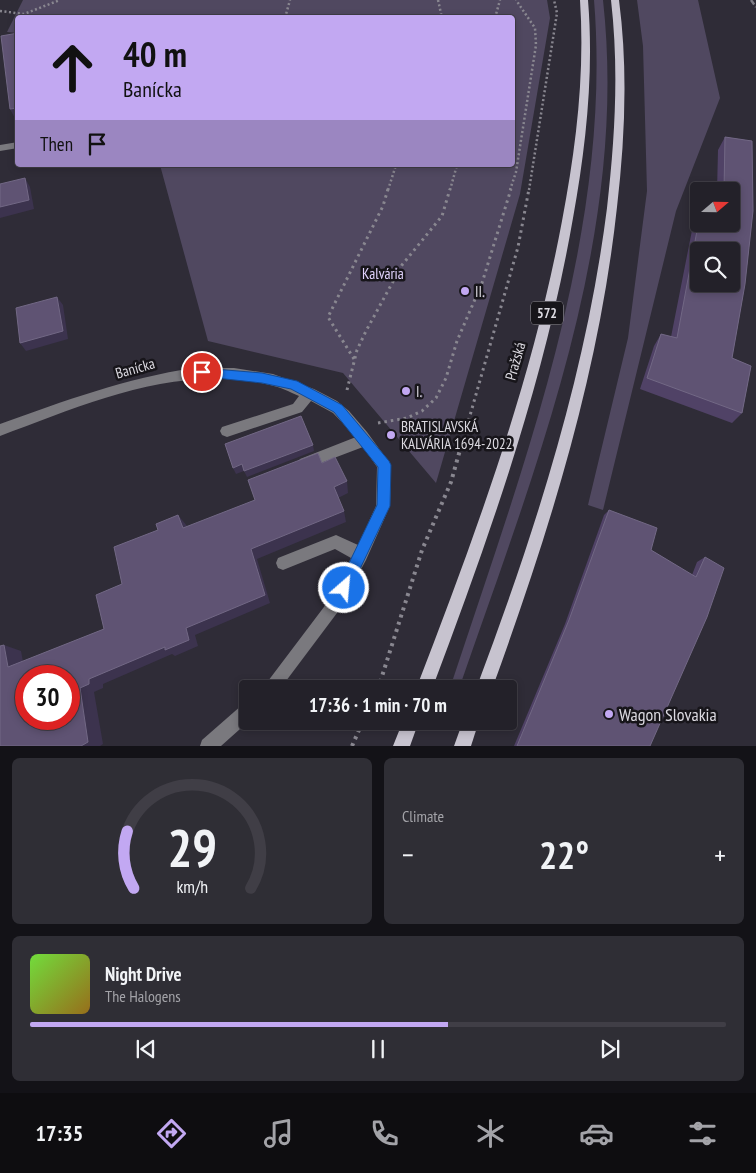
<!DOCTYPE html>
<html lang="en">
<head>
<meta charset="utf-8">
<style>
  body { margin:0; font-family:"PT Sans Narrow",sans-serif; background:#2f2e35; color:#f1f3f6; height:100vh; display:flex; flex-direction:column; font-size:19px; white-space:nowrap }
  * { box-sizing:border-box; margin:0 }
  p { font-size:16px; color:#a3a3a8 }
  .icon { flex:none; width:28px; height:28px; fill:none; stroke:currentColor; stroke-width:2; stroke-linecap:round; stroke-linejoin:round }
  .map { position:relative; height:746px; overflow:hidden }
  .panel { display:flex; flex-direction:column; gap:12px; padding:12px; background:#131217; flex:1 }
  .panel>* { flex:none }
  .hud { position:absolute; left:15px; top:15px; width:500px; height:152px; border-radius:5px; box-shadow:0 2px 8px #0003,0 0 0 1px #403e46; background:#c2a8f2; color:#111; overflow:hidden }
  .needle { width:32px; rotate:70deg }
  .controls { position:absolute; left:690px; top:182px; display:grid; gap:10px }
  .controls a { display:grid; place-items:center; width:50px; height:50px; border-radius:5px; background:#232129; box-shadow:0 2px 8px #0003,0 0 0 1px #403e46; font-size:25px }
  .speed { position:absolute; left:15px; top:665px; display:flex; gap:10px; font-size:25px; font-weight:700; text-align:center }
  .speed>* { display:grid; place-content:center; width:65px; height:65px; border-radius:50%; background:#232129; box-shadow:0 2px 8px #0003,0 0 0 1px #403e46; line-height:1 }
  .speed .limit { border:8px solid #d22; background:#fff; color:#111 }
  .pin { position:absolute; display:grid; place-items:center; width:42px; height:42px; color:#fff; margin:-21px; border:2px solid #fff; border-radius:50%; box-shadow:0 1px 5px #0007 }
  .me { position:absolute; width:55px; margin:-28px; rotate:27deg; stroke-linejoin:round; filter:drop-shadow(0 0 4px #0008) }
  .turn { display:flex; align-items:center; gap:18px; height:105px; padding:0 25px; font-size:22px }
  .turn .icon { width:65px; height:65px; stroke-width:2.5 }
  .turn b { display:block; font-size:35px; line-height:42px }
  .then { display:flex; align-items:center; height:48px; padding:0 25px; background:#0003; gap:10px; font-size:19px }
  .big { font-size:38px; font-weight:800; line-height:1.1 }
  .panel .card { flex:1; display:flex; flex-direction:column; justify-content:center; gap:8px; min-width:0; padding:0 18px; border-radius:8px; background:#2f2e35 }
  .panel .dial { align-items:center; gap:0 }
  .dial svg { height:130px; overflow:visible; fill:none; stroke:#403e46; stroke-width:7; stroke-linecap:round; text-anchor:middle }
  .dial text { fill:#f1f3f6; stroke:none }
  .song { display:flex; align-items:center; gap:15px }
  .cover { width:60px; height:60px; border-radius:8px; background:linear-gradient(135deg,hsl(100 70% 55%),hsl(40 70% 35%)) }
  .played { height:5px; border-radius:2px; background:linear-gradient(90deg,#c2a8f2 60%,#403e46 60%) }
  .keys { display:flex; justify-content:space-around; direction:ltr }
  .heat { display:flex; justify-content:space-between; align-items:center; font-size:28px; direction:ltr }
  .panel .tiles { flex:1; display:grid; gap:12px; grid-template-columns:1fr 1fr }
  .card:last-child { grid-column:span 2 }
  .trip { position:absolute; left:239px; top:680px; width:278px; height:50px; border-radius:5px; background:#232129; box-shadow:0 2px 8px #0003,0 0 0 1px #403e46; font-weight:800; line-height:50px; text-align:center }
  .dock { display:flex; height:80px; justify-content:space-around; align-items:center; background:#0e0d10; color:#a3a3a8 }
  .dock .icon { width:35px; height:35px }
  .dock .selected { color:#c2a8f2 }
  .dock b { font-size:22px; color:#f1f3f6 }
  .map>svg:first-child { display:block }
  .green { fill:#504860 }
  .lines { fill:none; stroke-linecap:round; stroke-linejoin:round }
  .path-far2 { stroke:#898790; stroke-width:2.5; stroke-dasharray:2 2.5; stroke-linecap:butt }
  .path-far1 { stroke:#898790; stroke-width:3; stroke-dasharray:2.5 4; stroke-linecap:butt }
  .path { stroke:#898790; stroke-width:4; stroke-dasharray:3 4.5; stroke-linecap:butt }
  .minor { fill:#7a797e; fill-rule:evenodd }
  .major { fill:#c7c3cf; fill-rule:evenodd }
  .rail { stroke:#7f7d86; stroke-width:2.5; stroke-dasharray:5.5 2.5; stroke-linecap:butt }
  .wall { fill:#504266; fill-rule:evenodd }
  .shaded-wall { fill:#3c334e }
  .building { fill:#5f5373; stroke:#726885; fill-rule:evenodd }
  .route { fill:#1a73e8; stroke:#114b97 }
  .poi-dot { fill:#c2a8f2; stroke:#17151a; stroke-width:2 }
  .labels { text-anchor:middle; dominant-baseline:central; stroke-width:5; stroke-linejoin:round; paint-order:stroke }
  .shield { fill:#17151a; stroke:#a19fa5; stroke-width:1 }
  .shield-label { font-size:14px; font-weight:bold; fill:#dcdae1 }
  .park-label { font-size:15px; fill:#e1d3fd; stroke:#17151a }
  .poi-label { font-size:15px; fill:#dcdae1; stroke:#17151a; text-anchor:start }
  .street-label { font-size:15px; fill:#dcdae1; stroke:#17151a }
  .near-poi-label { font-size:18px; fill:#dcdae1; stroke:#17151a; text-anchor:start }
</style>
</head>
<body>
<div class="map">
<svg width="756" height="746" viewBox="0 0 756 746">
  <rect width="100%" height="100%" fill="#2f2c37"/>
  <g class="green">
    <polygon points="23,0 547,0 550,18 520,194 436,483 343,373 208,341 160,165 512,165 512,18 18,18 17,33 7,32"/>
    <path d="M594,0h9c26,233 -66,464 -141,680l-6,3 -3,-4c71,-215 160,-449 141,-679z"/>
    <polygon points="637,0 698,0 720,98 676,211 603,510 588,505 628,338 647,191 643,46"/>
  </g>
  <g class="lines">
    <g class="path-far2">
      <polyline points="438,0 442,18"/>
      <polyline points="0,11 24,14 60,0"/>
      <polyline points="285,18 290,0"/>
      <polyline points="495,18 500,0"/>
      <polyline points="388,190 396,165"/>
      <polyline points="450,190 457,165"/>
      <polyline points="510,190 516,172 536,45 535,28 516,0"/>
      <polyline points="529,190 557,13 554,0"/>
    </g>
    <g class="path-far1">
      <polyline points="354,359 328,317 383,206 388,189"/>
      <polyline points="347,390 357,350 366,331 402,265 442,216 450,189"/>
      <polyline points="378,423 407,418 422,411 436,398 446,378 457,341 482,283 511,189"/>
      <polyline points="465,433 518,247 529,189"/>
    </g>
    <g class="path">
      <polyline points="378,689 422,550 451,482 465,432"/>
      <polyline points="352,746 363,721"/>
    </g>
    <g class="minor">
      <polygon points="18,142 18,148 0,151 0,145"/>
      <path d="M194,368h40l39,6 41,15 23,12 12,10 18,21 24,33 -1,41 -24,54 -26,49 -60,80h-18l68,-90 21,-41 -16,-9 -52,21 -5,-2 -2,-5 2,-5 58,-23 22,10 18,-39 1,-39 -14,-20 -58,22 -5,-2 -2,-4 2,-4 56,-22 -23,-24 -22,-12 -9,11 -75,25 -5,-2 -2,-4 2,-4 71,-23 6,-8c-9,-4 -19,-9 -29,-11 -93,-22 -184,19 -270,51v-12c64,-23 126,-46 194,-56z"/>
      <polygon points="248,703 249,721 221,746 200,746 202,740 242,705"/>
    </g>
    <g class="major">
      <path d="M580,0h8c6,73 -2,146 -15,218 -28,162 -83,317 -141,471h-16c59,-153 116,-307 146,-468 14,-73 23,-146 18,-221z"/>
      <path d="M611,0h8c9,69 6,138 -2,207 -18,167 -68,325 -125,482h-16c59,-157 110,-315 131,-481 8,-70 12,-138 4,-208z"/>
      <polygon points="403,721 419,721 410,746 393,746"/>
      <polygon points="463,721 479,721 471,746 454,746"/>
    </g>
    <polyline class="rail" points="751,0 756,7"/>
  </g>
  <g class="wall">
    <path d="M725,137l27,4 1,70 -8,73 -13,74 19,8 -9,47 -10,10 -92,-34 14,-43 7,-12 10,3 25,-127 3,-5v19h32v-33h-14l1,-41zM699,251h32v33h-32z"/>
    <polygon points="609,510 651,550 692,575 697,562 705,557 650,746 514,746 565,624 604,515"/>
  </g>
  <g class="shaded-wall">
    <polygon points="18,108 18,121 17,122 10,109"/>
    <polygon points="25,178 30,187 34,209 0,218 0,207"/>
    <polygon points="57,297 63,305 68,339 26,351 20,343"/>
    <polygon points="313,445 314,451 247,477 244,471"/>
    <polygon points="242,464 244,471 236,474 233,468"/>
    <polygon points="347,481 348,493 336,499 334,487"/>
    <polygon points="344,511 346,522 257,559 270,603 195,635 198,646 175,656 172,654 103,684 103,688 94,692 103,744 100,746 81,746 80,688 89,679 186,628 251,549"/>
    <polygon points="178,515 187,526 183,528"/>
    <polygon points="4,645 21,651 25,672 8,667"/>
  </g>
  <g class="building">
    <polygon points="18,33 18,108 10,109 1,36"/>
    <path d="M725,137l27,4 1,70 -8,73 -13,74 19,8 -9,47 -95,-35 14,-44 16,4 22,-118v4h32v-33h-7zM699,251h32v33h-32z"/>
    <polygon points="25,178 29,200 0,207 0,184"/>
    <polygon points="57,297 63,331 20,343 16,308"/>
    <polygon points="301,416 313,445 244,471 242,464 233,468 225,444"/>
    <path d="M318,453l4,10 13,-6 12,24 -13,6 10,24 -93,38 14,46 -79,33 3,12 -24,10v-3l-76,32v5l-9,4 8,54 -7,4h-81v-100l4,-1 4,22 96,-38 -8,-34 26,-11 -8,-37 44,-17 -2,-6 22,-9 5,13 72,-28 -7,-20zM26,676h43v43h-43z"/>
    <polygon points="609,510 657,528 651,550 696,577 705,557 724,568 707,617 650,746 517,746 569,620"/>
  </g>
  <polygon class="route" points="202,368 262,373 297,381 342,405 389,461 391,465 390,506 349,592 344,594 339,592 337,588 377,505 378,467 334,412 291,389 262,383 198,376 196,372"/>
  <g class="poi-dot">
    <circle cx="465" cy="291" r="5"/>
    <circle cx="406" cy="391" r="5"/>
    <circle cx="391" cy="435" r="5"/>
    <circle cx="609" cy="714" r="5"/>
  </g>
  <g class="labels">
    <rect class="shield" x="531" y="301.5" width="32" height="23" rx="4"/>
    <g class="shield-label">
      <text x="547" y="313">572</text>
    </g>
    <g class="park-label">
      <text x="383" y="273">Kalvária</text>
    </g>
    <g class="poi-label">
      <text x="475" y="291">II.</text>
      <text x="416" y="391">I.</text>
      <text x="401" y="426">BRATISLAVSKÁ<tspan x="401" dy="17">KALVÁRIA 1694-2022</tspan></text>
    </g>
    <g class="street-label">
      <text transform="translate(515 361) rotate(-74)">Pražská</text>
      <text transform="translate(135 368) rotate(-16)">Banícka</text>
    </g>
    <g class="near-poi-label">
      <text x="619" y="714">Wagon Slovakia</text>
    </g>
  </g>
</svg>
<div class="controls">
<a><svg class="needle" viewBox="-14 -14 28 28"><path d="M0-13l5 13h-10z" fill="#e53935"/><path d="M0 13l5-13h-10z" fill="#a3a3a8"/></svg></a>
<a><svg class="icon" aria-label="search" viewBox="0 0 24 24"><circle cx="10" cy="10" r="6"/><path d="M15 15l6 6"/></svg></a>
</div>
<div class="speed"><div class="limit">30</div></div>
<div class="pin" style="left:202px;top:372px;background:#d93025"><svg class="icon" aria-label="arrive" viewBox="0 0 24 24"><path d="M6 21V4h12l-3 4 3 4H6"/></svg></div>
<svg class="me" style="left:344px;top:588px" viewBox="-20 -20 40 40"><circle r="17" fill="#1a73e8" stroke="#fff" stroke-width="3"/><path d="M0-11L8 9 0 5-8 9z" fill="#fff"/></svg>
<div class="trip">17:36 · 1 min · 70 m</div>
<div class="hud">
<div class="turn"><svg class="icon" aria-label="ahead" viewBox="0 0 24 24"><path d="M12 20V5M6 11l6-6 6 6"/></svg><div><b>40 m</b>Banícka</div></div>
<div class="then">Then<svg class="icon" aria-label="arrive" viewBox="0 0 24 24"><path d="M6 21V4h12l-3 4 3 4H6"/></svg></div>
</div>
</div>
<section class="panel">
<div class="tiles">
<div class="card dial"><svg viewBox="0 0 100 80">
<path d="M14 69A42 42 0 1 1 86 69"/>
<path d="M14 69A42 42 0 0 1 10 34" stroke="#c2a8f2"/>
<text x="50" y="56" font-size="32" font-weight="700">29</text>
<text x="50" y="72" font-size="11">km/h</text>
</svg></div>
<div class="card"><p>Climate</p>
<div class="heat"><a>−</a><b class="big">22°</b><a>+</a></div>
</div>
<div class="card">
<div class="song"><i class="cover"></i><div><b>Night Drive</b><p>The Halogens</p></div></div>
<div class="played"></div>
<div class="keys"><svg class="icon" aria-label="previous" viewBox="0 0 24 24"><path d="M18 5L8 12l10 7zM5 5v14"/></svg><svg class="icon" aria-label="pause" viewBox="0 0 24 24"><path d="M8 5v14M16 5v14"/></svg><svg class="icon" aria-label="next" viewBox="0 0 24 24"><path d="M6 5l10 7-10 7zM19 5v14"/></svg></div>
</div>
</div>
</section>
<nav class="dock">
<b>17:35</b>
<svg class="icon selected" aria-label="directions" viewBox="0 0 24 24"><path d="M12 3l9 9-9 9-9-9zM9 14v-3h6M13 9l2 2-2 2"/></svg>
<svg class="icon" aria-label="music" viewBox="0 0 24 24"><path d="M9 18V5l10-2v13"/><circle cx="6" cy="18" r="3"/><circle cx="16" cy="16" r="3"/></svg>
<svg class="icon" aria-label="phone" viewBox="0 0 24 24"><path d="M5 4h4l2 5-3 2q2 4 5 5l2-3 5 2v4C11 20 4 13 5 4z"/></svg>
<svg class="icon" aria-label="climate" viewBox="0 0 24 24"><path d="M12 3v18M4 7l16 10M4 17L20 7"/></svg>
<svg class="icon" aria-label="car" viewBox="0 0 24 24"><path d="M5 17H2v-5l4-1 3-4h7l3 4 3 1v5h-3M9 17h6M6 11h13"/><circle cx="7" cy="17" r="2"/><circle cx="17" cy="17" r="2"/></svg>
<svg class="icon" aria-label="filters" viewBox="0 0 24 24"><path d="M4 7h16M4 17h16"/><circle cx="9" cy="7" r="2"/><circle cx="15" cy="17" r="2"/></svg>
</nav>
</body>
</html>
